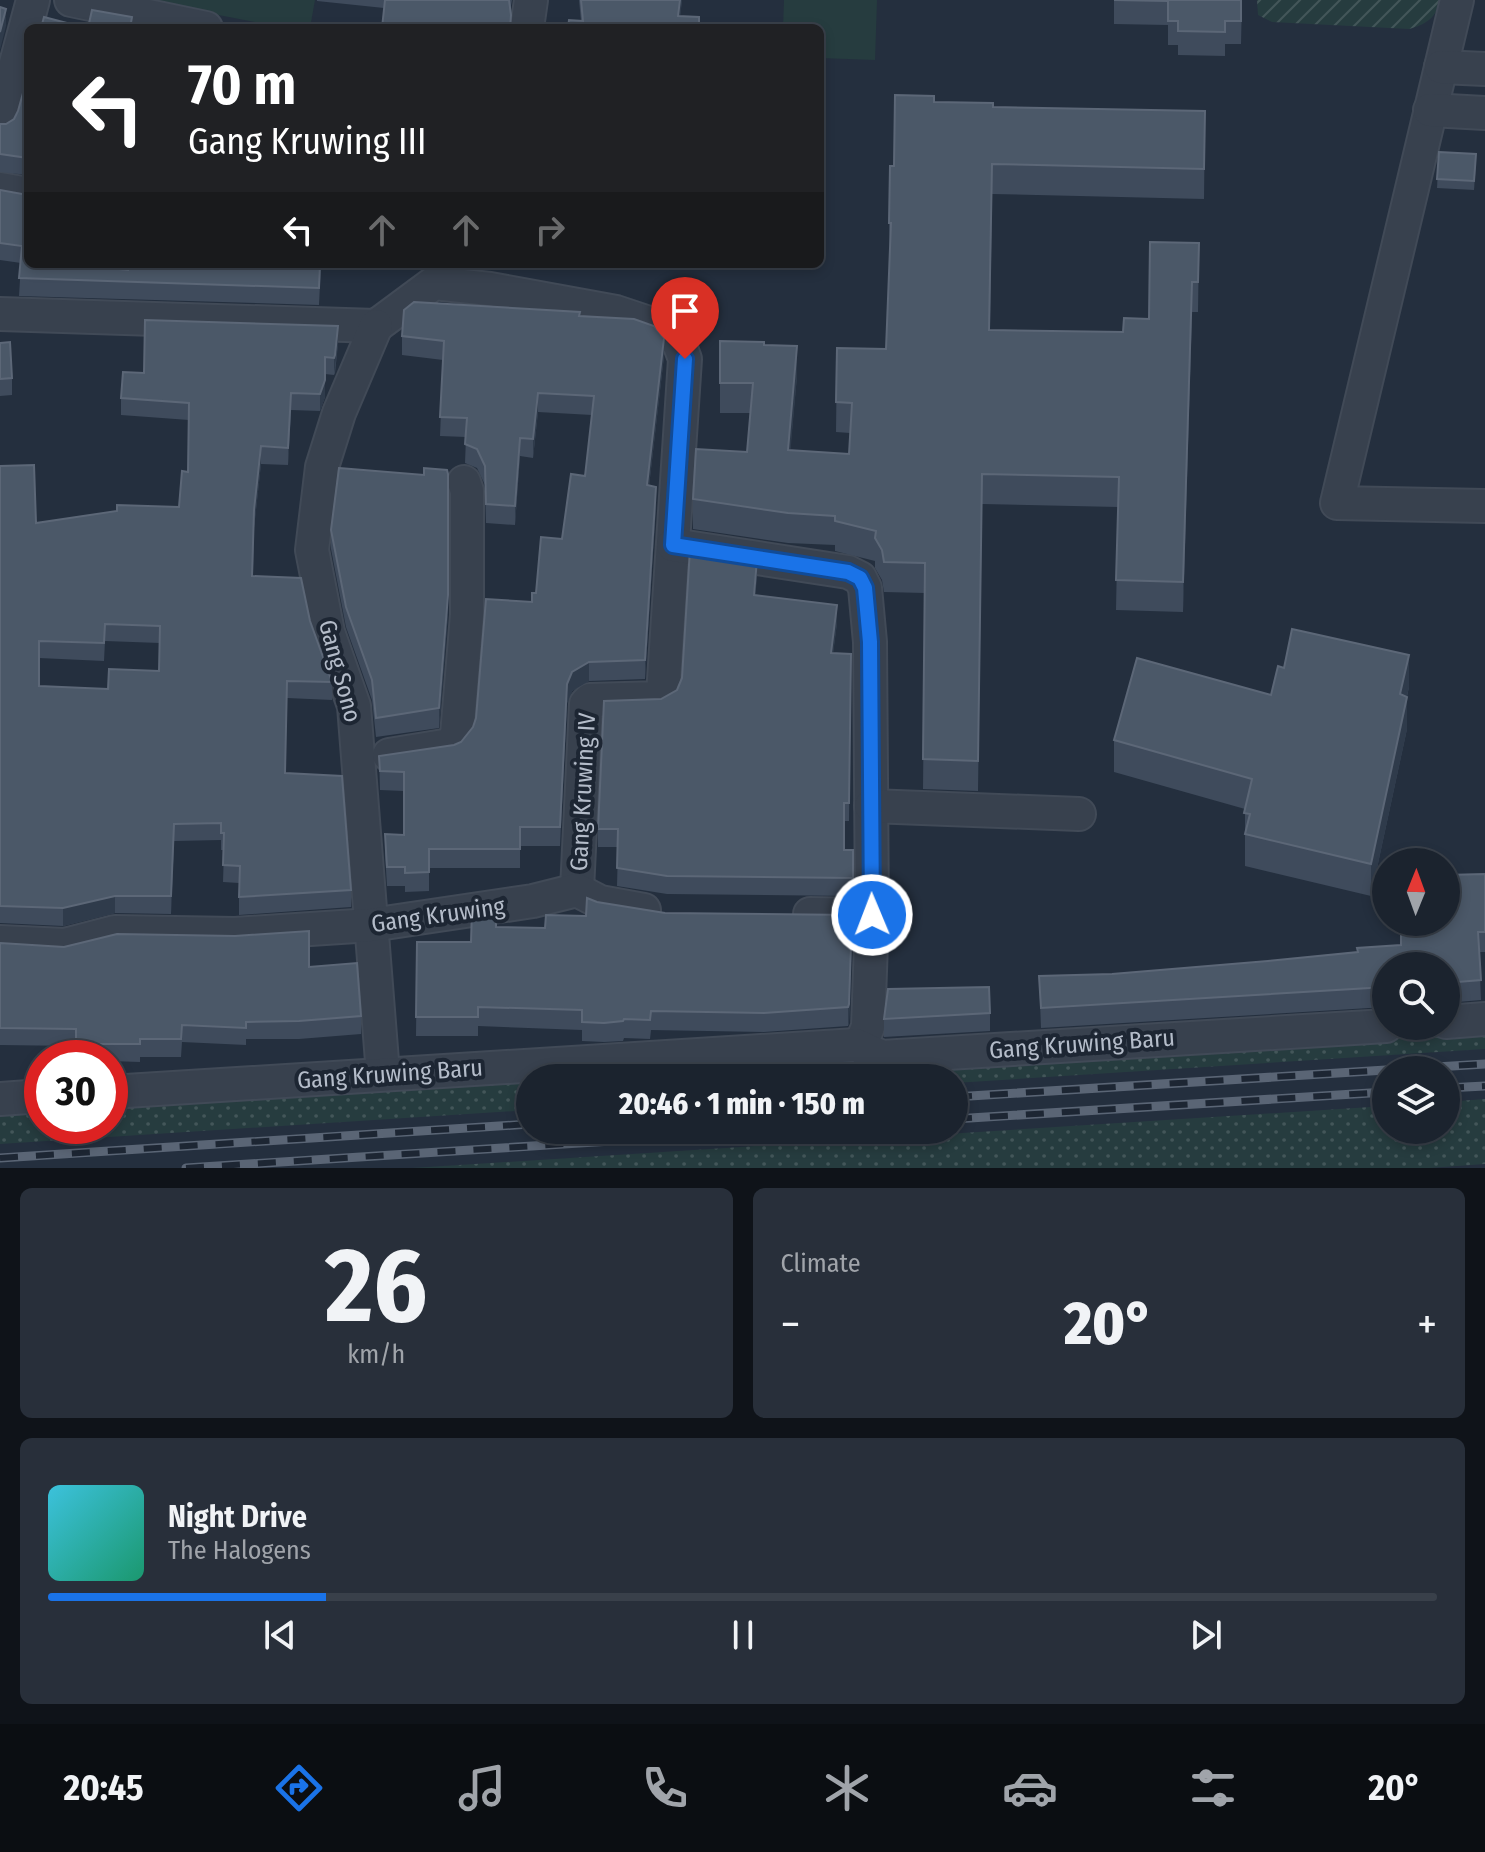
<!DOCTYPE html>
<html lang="en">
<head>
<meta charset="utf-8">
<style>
  body { margin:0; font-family:"Fira Sans Condensed",sans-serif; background:#282f3a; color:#f1f3f6; height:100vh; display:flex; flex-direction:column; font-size:30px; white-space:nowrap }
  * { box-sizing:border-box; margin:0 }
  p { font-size:26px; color:#a0a4aa }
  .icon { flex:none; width:44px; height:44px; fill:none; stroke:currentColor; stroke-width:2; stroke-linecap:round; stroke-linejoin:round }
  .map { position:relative; height:1168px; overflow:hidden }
  .sheet { display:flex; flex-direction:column; gap:20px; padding:20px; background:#0f1319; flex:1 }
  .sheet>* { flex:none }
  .top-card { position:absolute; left:24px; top:24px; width:800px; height:244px; border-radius:12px; box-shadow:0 4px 12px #0003,0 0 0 2px #39404a; background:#202124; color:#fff; overflow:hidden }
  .needle { width:52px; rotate:1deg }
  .controls { position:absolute; left:1372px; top:848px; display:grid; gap:16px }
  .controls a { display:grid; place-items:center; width:88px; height:88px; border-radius:50%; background:#1b232e; box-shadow:0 4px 12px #0003,0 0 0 2px #39404a; font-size:40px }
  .speed { position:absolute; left:24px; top:1040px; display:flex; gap:16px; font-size:40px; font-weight:700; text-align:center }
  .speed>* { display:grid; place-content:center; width:104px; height:104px; border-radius:50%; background:#1b232e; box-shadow:0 4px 12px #0003,0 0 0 2px #39404a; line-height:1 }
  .speed .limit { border:12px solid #d22; background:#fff; color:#111 }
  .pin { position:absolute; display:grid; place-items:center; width:68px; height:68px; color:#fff; margin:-82px -34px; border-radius:50% 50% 50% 0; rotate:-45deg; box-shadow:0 0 8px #0007 }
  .pin .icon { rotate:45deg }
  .me { position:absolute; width:88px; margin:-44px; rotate:359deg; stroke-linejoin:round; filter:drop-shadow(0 0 6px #0008) }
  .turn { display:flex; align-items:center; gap:28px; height:168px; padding:0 32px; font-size:36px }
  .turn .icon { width:104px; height:104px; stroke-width:2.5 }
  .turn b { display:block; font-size:56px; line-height:68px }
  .lanes { display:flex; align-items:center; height:76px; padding:0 32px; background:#0003; justify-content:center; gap:40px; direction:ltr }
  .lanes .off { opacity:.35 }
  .big { font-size:60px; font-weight:800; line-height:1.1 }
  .sheet .tile { flex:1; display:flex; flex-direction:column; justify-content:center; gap:12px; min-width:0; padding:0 28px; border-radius:12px; background:#282f3a }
  .sheet .dial { align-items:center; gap:0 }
  .dial b { font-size:104px; line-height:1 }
  .song { display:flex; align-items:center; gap:24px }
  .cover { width:96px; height:96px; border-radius:12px; background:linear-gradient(135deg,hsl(190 70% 55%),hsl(160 70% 35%)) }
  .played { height:8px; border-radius:4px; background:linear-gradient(90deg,#1a73e8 20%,#39404a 20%) }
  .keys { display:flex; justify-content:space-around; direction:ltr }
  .heat { display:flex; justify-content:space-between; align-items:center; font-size:44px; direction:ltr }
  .sheet .tiles { flex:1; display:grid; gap:20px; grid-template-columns:1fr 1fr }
  .tile:last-child { grid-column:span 2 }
  .trip { position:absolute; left:516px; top:1064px; width:452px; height:80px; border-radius:40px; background:#1b232e; box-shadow:0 4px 12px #0003,0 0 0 2px #39404a; font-weight:800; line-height:80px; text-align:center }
  .menu { display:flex; height:128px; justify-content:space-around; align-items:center; background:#0b0e12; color:#a0a4aa }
  .menu .icon { width:56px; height:56px }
  .menu .active { color:#1a73e8 }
  .menu b { font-size:36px; color:#f1f3f6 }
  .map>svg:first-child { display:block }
  .grass { fill:url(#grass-dots) }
  .park { fill:#263c3f }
  .garden { fill:url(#garden-furrows) }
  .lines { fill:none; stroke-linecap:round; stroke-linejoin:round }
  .minor-casing { stroke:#414a57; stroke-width:36 }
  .minor { stroke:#38414e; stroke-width:32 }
  .rail-casing { stroke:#5a6575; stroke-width:9 }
  .rail { stroke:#1d2633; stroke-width:6; stroke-dasharray:18; stroke-linecap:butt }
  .wall { fill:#3f4b5c; fill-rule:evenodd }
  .shaded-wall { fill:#2f3b4b }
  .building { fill:#4b5868; stroke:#5c6777; stroke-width:2; fill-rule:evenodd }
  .route-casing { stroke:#114b97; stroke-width:20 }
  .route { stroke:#1a73e8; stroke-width:14 }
  .labels { text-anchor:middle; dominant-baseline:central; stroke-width:8; stroke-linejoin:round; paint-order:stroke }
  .street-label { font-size:24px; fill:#b4bcc9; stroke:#1d2633 }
</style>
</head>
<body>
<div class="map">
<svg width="1485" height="1168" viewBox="0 0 1485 1168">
  <defs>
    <pattern id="grass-dots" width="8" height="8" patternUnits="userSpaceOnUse" patternTransform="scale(2)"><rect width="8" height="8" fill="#263c3f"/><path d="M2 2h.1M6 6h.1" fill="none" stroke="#435659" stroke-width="1.8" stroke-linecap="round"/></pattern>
    <pattern id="garden-furrows" width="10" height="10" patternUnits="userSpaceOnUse" patternTransform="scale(2)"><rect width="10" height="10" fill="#263c3f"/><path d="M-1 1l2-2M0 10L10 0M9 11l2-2" fill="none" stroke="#435659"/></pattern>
  </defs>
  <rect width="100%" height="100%" fill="#242f3e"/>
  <g class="grass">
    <polygon points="1485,1028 1485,1049 954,1083 954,1078 585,1078 870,1060 884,1065"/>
    <polygon points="530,1081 530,1110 0,1144 0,1115 42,1112 42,1126 110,1126 110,1108"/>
    <polygon points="1485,1099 1485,1164 1429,1168 412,1168 1386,1106 1386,1130 1446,1130 1446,1102"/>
  </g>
  <g class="park">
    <polygon points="141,0 315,0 310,28 285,28"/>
    <polygon points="784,0 877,0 875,60 820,58 820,28 783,28"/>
  </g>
  <path class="garden" d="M1257,0h182c-1,18 -15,25 -30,29l-137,-7 -14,-7z"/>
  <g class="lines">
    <defs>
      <g id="minor">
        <polyline points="71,0 206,28"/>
        <polyline points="1457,0 1337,503 1485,506"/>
        <polyline points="527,28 531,0"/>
        <polyline points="1441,67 1485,69"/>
        <polyline points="1430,110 1485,113"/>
        <polyline points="0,123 33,0"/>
        <polyline points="0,189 28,194"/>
        <polyline points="0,314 376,326 434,283 490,289 616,312 664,328 679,343 685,359 663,695 660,698 590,700 586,704 577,890"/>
        <polyline points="376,326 339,413 322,467 312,550 328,632 354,706 383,1074"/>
        <polyline points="673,545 848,572 860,578 865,588 870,642 872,915 868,1027 862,1041 856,1045"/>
        <polyline points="389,755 450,745 457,735 467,615 467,491 464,482"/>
        <polyline points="871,806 1079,814"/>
        <polyline points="810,914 872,915"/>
        <polyline points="0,942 65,945 115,932 235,934 371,925 533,901 577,890 600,902 644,910"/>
        <polyline points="1446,1022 1485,1019"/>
        <polyline points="110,1092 856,1045 882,1057 1386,1026"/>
        <polyline points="0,1099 42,1096"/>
      </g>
    </defs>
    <use href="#minor" class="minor-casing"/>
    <use href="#minor" class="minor"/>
    <defs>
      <g id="rail">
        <polyline points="1387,1070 1485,1064"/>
        <polyline points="1446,1088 1485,1086"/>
        <polyline points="954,1097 1386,1070"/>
        <polyline points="954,1119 1386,1092"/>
        <polyline points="0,1158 530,1124"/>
        <polyline points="186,1168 786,1130"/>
      </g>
    </defs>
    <use href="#rail" class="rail-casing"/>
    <use href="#rail" class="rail"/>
  </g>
  <g class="wall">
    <polygon points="317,0 512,0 510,11 511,28 384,8 317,1"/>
    <polygon points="579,0 682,0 680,16 699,28 581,21"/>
    <polygon points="1114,0 1242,0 1241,44 1225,44 1225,56 1178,55 1178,45 1168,45 1168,25 1114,24"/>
    <polygon points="28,75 28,175 0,172 0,124 6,124 14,119 18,111"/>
    <polygon points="934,102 993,107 1205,111 1204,199 992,194 990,330 1123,332 1149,319 1199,243 1198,312 1192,312 1183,612 1116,610 1118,507 982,504 978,791 923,789 925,593 884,592 882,580 875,568 875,561 835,551 835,545 788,543 693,529 693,499 747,452 750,413 720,413 720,341 764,345 797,376 790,451 849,454 850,433 836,432 837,348 886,349 890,253 889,223 894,166"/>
    <polygon points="1439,152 1476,163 1474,190 1437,188"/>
    <polygon points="0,190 25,196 28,264 128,270 321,264 319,305 19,296 21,263 0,260"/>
    <polygon points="580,316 664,356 649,486 656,506 645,679 589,681 572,691 567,703 560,846 520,846 520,868 429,868 429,891 405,892 405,886 387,886 385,853 385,834 404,835 404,791 380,790 379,756 454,745 461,742 473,727 562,539 585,476 592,415 538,412 533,458 520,456 515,525 486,523 485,485 477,468 465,463 466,437 440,436 443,360 402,355 402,336"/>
    <polygon points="0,343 12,378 12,395 0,396"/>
    <path d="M338,344l-3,29 -1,2 -9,-1v23l-5,14 -29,-1 -3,55 -27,-1 -7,64 -1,48 57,45 22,61v18l-45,-2 -2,75 66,117v17l-112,8v-32l-16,-1 1,-32h-3v-10l-47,1 -3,73 -56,-1 -52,13 -63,-3v-457l36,57 143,-16 9,-35 1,-52 -68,-5v-17l23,-25zM105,641l55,2 -1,28 -51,18 -69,-3v-28l65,3z"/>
    <polygon points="331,530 448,614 439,728 376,737 372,700 346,627 331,549"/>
    <polygon points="757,577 755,595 837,623 833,653 851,654 849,821 844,821 844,850 853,850 853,896 667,894 617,886 618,847 598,847 598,829 661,699 677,690 682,678"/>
    <polygon points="1284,668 1409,687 1407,697 1407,729 1371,896 1245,866 1245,809 1114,772 1114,740 1271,695"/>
    <polygon points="1485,874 1485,952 1479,952 1481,1000 1446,1003 1446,966 1386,966 1386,1007 1041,1028 1039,976 1112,974 1268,961 1358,952 1401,945"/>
    <polygon points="597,902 665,913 852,934 849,1023 848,1026 764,1032 651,1030 650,1039 624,1038 623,1041 604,1042 582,1041 582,1030 478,1026 478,1036 416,1036 417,942 471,942 496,927 545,928 586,916"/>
    <polygon points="0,943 309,967 361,1016 361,1034 299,1039 246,1039 246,1045 182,1042 181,1057 140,1057 140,1062 110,1061 110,1058 76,1058 76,1046 0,1045"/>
    <polygon points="990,1013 990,1031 884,1037 884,1019"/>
  </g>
  <g class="shaded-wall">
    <polygon points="680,0 682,0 679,28 678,16"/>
    <polygon points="6,9 6,26 0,50 0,32"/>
    <polygon points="1192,282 1192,312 1183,612 1183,582"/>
    <polygon points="338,326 338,344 334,375 334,358"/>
    <polygon points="664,338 664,356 647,504 647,485"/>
    <polygon points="797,346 797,376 788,480 788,450"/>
    <polygon points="325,357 325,397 320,411 320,394"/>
    <polygon points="291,393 291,410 288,465 288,448"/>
    <polygon points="538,393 538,412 533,458 533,439"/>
    <polygon points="520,438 520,456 515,525 515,506"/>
    <polygon points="261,446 261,464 254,528 254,510"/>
    <polygon points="656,487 656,506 645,679 645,660"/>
    <polygon points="757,559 757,577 754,613 754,595"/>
    <polygon points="448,595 448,614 439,728 439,708"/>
    <polygon points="837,605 837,623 831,671 831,653"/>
    <polygon points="1409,655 1409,687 1400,726 1400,694"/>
    <polygon points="589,662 589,681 572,691 567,703 560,846 567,684 572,672"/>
    <polygon points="1407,697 1407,729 1371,896 1371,864"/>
    <polygon points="174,824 174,841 171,914 171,896"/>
    <polygon points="115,896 115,913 63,926 63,908"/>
    <polygon points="852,915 849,1023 848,1026 848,1007"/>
  </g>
  <g class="building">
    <polygon points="385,0 509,0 511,15 510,28 382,28"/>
    <polygon points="581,0 680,0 678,16 699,17 699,28 568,28 569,20 583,21"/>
    <polygon points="1114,0 1241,0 1241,21 1225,21 1225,32 1178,31 1178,21 1168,21 1168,1"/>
    <polygon points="0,7 6,9 0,32"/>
    <polygon points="92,10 132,17 130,28 88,28"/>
    <polygon points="44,17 86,28 41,28"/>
    <polygon points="28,75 28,158 0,154 0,124 6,124 14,119 18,111"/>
    <polygon points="895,95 934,96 934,102 993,103 993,107 1205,111 1204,169 992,164 989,330 1123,332 1124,318 1149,319 1150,242 1199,243 1198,282 1192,282 1183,582 1116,580 1119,477 982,474 978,761 923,759 925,563 884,562 882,550 875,538 876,531 835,521 835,516 788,513 693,499 696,449 747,452 753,383 720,383 720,341 764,342 764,345 797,346 788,450 849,454 852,403 836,402 837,348 886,349 891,223 889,223 890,166 894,166"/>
    <polygon points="1439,152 1476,154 1474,181 1437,179"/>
    <polygon points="0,190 28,195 28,264 68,264 128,270 128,264 320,264 319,288 19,278 22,246 0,243"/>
    <polygon points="414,302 580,312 579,316 634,319 654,326 664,338 647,485 656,487 645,660 589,662 572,672 567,684 560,827 520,827 520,849 429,849 429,872 405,873 405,867 387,867 385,834 404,835 404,772 380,771 379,756 454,745 461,742 473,727 476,718 486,599 532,602 532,593 536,593 541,537 562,539 571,474 585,476 594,396 538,393 533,439 520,438 515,506 486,504 485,466 477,449 465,444 467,418 440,417 444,341 402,336 404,310"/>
    <path d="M145,320l193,6 -3,29 -1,3 -9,-1v23l-5,14 -29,-1 -3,55 -27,-2 -7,64 -2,66 49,2 9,43 22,61 -45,-1 -2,92 57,3 9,114 -112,7 1,-31 -17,-1 1,-32h-3v-10l-47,1 -3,72h-56l-52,12 -63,-2v-440l34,-1 2,58 81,-12v-6l62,2 3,-36 6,1 1,-69 -68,-5 2,-26 21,1zM105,624l55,2 -1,45 -50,-2 -1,20 -69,-3v-45l65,2z"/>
    <polygon points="10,342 12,378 0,379 0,343"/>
    <polygon points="339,468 424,475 424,468 447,470 448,474 448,595 439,708 376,718 372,680 346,607 331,530"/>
    <polygon points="690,549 757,559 754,595 837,605 831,653 851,654 849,803 844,803 844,850 853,850 853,878 667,876 617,868 618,829 598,829 604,701 661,699 677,690 682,678"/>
    <polygon points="1292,629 1409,655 1400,694 1407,697 1371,864 1245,834 1250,814 1244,813 1252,779 1114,740 1137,658 1271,695 1278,666 1284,668"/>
    <polygon points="1485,874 1485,932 1478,932 1481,980 1446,983 1446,966 1386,966 1386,987 1041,1008 1039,976 1112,974 1268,961 1358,952 1357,948 1401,945 1401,922 1446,922 1446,875"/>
    <polygon points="587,898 597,902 665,913 852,915 849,1004 848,1007 764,1013 651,1011 650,1020 624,1019 623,1021 604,1023 582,1022 582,1010 478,1007 478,1017 416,1017 417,942 471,942 472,910 496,906 496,927 545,928 546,915 586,916"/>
    <polygon points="309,931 309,967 357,963 361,1016 299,1021 246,1022 246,1028 182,1025 181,1039 140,1039 140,1044 101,1044 101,1058 76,1058 76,1029 0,1028 0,943 64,947 117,934 235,936"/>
    <polygon points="989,987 990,1013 884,1019 888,989"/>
  </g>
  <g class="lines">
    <defs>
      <polyline id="route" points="685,359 673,545 848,572 860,578 865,588 870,642 872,915"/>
    </defs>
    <use href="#route" class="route-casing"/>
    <use href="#route" class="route"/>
  </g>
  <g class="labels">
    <g class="street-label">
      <text transform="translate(340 671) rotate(75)">Gang Sono</text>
      <text transform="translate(583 792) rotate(-87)">Gang Kruwing IV</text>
      <text transform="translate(438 915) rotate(-8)">Gang Kruwing</text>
      <text transform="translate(1082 1044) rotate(-4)">Gang Kruwing Baru</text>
      <text transform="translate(390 1074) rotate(-4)">Gang Kruwing Baru</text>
    </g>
  </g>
</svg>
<div class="controls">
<a><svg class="needle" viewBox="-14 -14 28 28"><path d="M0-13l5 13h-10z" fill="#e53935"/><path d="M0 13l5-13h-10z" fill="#a0a4aa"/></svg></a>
<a><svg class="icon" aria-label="search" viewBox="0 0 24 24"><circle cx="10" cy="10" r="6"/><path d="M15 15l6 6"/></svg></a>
<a><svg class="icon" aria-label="layers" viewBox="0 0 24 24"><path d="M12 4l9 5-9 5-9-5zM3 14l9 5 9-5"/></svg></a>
</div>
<div class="speed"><div class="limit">30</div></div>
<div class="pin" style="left:685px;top:359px;background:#d93025"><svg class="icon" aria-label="arrive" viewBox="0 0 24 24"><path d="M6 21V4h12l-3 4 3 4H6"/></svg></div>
<svg class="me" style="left:872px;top:915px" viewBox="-20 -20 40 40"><circle r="17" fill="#1a73e8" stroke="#fff" stroke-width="3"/><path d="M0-11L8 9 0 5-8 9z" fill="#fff"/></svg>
<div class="trip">20:46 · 1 min · 150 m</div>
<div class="top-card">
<div class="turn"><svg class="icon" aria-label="left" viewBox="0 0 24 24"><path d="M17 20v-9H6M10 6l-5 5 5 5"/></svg><div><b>70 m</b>Gang Kruwing III</div></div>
<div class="lanes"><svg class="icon" aria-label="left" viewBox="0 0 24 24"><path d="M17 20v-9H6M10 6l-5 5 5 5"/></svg><svg class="icon off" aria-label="ahead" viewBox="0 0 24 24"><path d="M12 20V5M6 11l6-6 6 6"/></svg><svg class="icon off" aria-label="ahead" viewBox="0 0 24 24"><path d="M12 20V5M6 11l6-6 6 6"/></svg><svg class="icon off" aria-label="right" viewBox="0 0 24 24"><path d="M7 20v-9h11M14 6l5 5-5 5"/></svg></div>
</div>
</div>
<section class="sheet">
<div class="tiles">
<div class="tile dial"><b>26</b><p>km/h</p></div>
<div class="tile"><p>Climate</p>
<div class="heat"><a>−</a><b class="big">20°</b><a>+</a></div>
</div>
<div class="tile">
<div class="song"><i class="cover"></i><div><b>Night Drive</b><p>The Halogens</p></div></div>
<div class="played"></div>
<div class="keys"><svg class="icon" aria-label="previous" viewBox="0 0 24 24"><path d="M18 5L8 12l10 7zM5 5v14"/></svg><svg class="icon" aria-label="pause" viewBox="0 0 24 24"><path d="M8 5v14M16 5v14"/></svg><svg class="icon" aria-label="next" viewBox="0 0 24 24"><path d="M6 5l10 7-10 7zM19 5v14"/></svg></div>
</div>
</div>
</section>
<nav class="menu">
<b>20:45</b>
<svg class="icon active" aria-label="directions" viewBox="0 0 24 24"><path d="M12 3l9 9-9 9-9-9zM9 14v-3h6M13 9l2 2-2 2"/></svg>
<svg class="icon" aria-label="music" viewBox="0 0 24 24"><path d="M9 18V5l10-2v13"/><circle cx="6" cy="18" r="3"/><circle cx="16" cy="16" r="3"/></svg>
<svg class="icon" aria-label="phone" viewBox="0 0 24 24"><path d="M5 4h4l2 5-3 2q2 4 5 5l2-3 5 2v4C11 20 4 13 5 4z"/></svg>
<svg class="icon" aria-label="climate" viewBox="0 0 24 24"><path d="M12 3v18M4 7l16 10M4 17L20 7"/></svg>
<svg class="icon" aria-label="car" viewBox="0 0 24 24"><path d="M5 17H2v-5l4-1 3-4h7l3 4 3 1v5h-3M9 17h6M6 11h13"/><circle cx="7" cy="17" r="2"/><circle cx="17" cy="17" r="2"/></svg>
<svg class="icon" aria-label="filters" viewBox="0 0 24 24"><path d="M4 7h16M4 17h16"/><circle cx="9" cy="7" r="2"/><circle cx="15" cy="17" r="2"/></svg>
<b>20°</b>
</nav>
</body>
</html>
